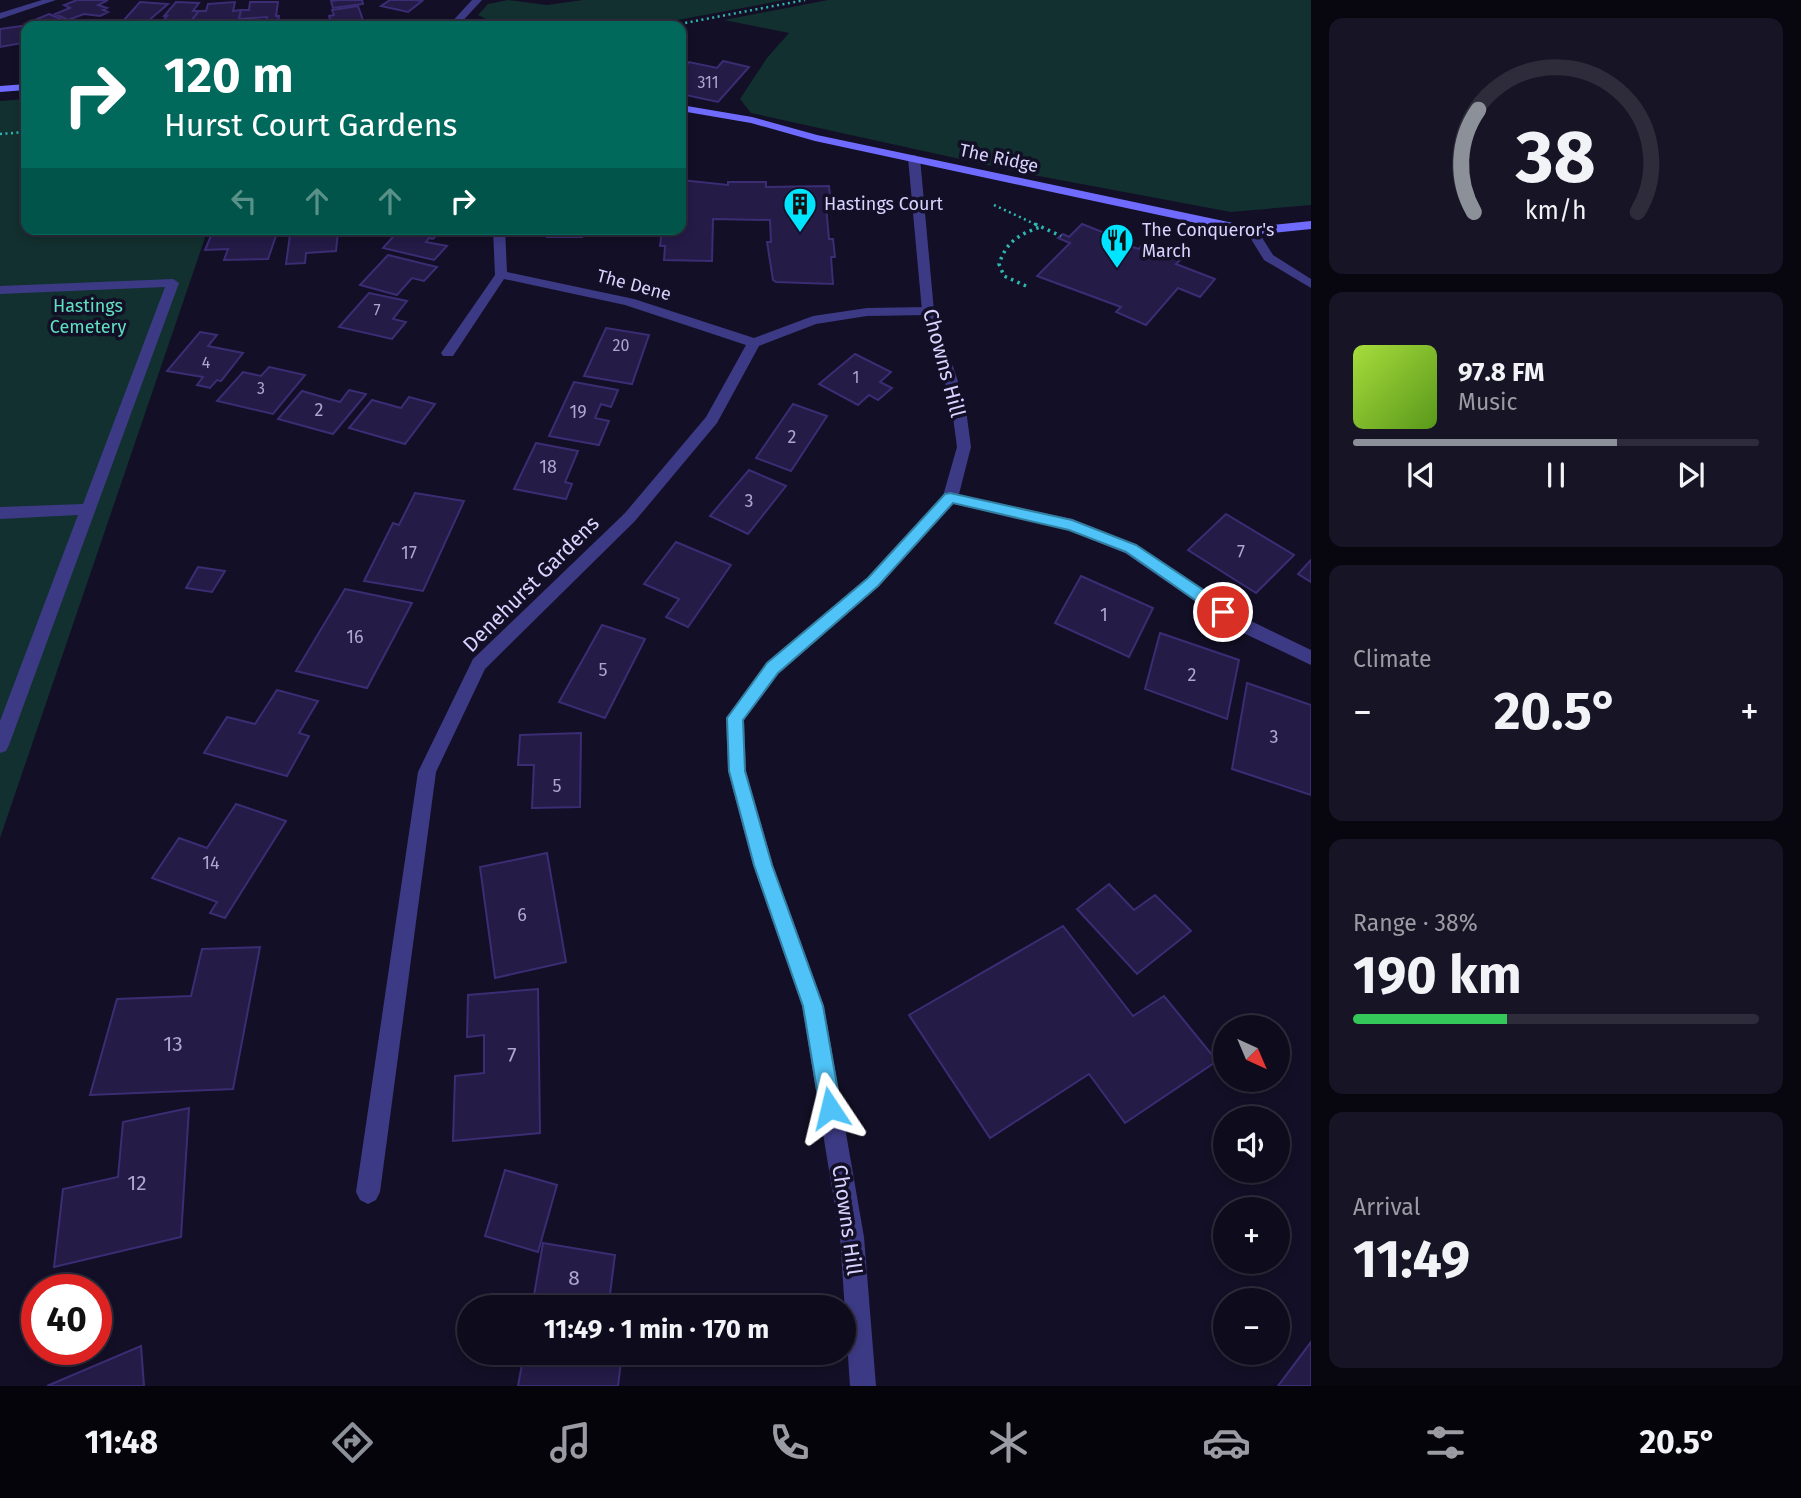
<!DOCTYPE html>
<html lang="en">
<head>
<meta charset="utf-8">
<style>
  body { margin:0; font-family:"Fira Sans",sans-serif; background:#171425; color:#f1f3f6; height:100vh; display:flex; flex-direction:column; font-size:26px; white-space:nowrap }
  * { box-sizing:border-box; margin:0 }
  p { font-size:23px; color:#9b9ba3 }
  .icon { flex:none; width:38px; height:38px; fill:none; stroke:currentColor; stroke-width:2; stroke-linecap:round; stroke-linejoin:round }
  .map { position:relative; flex:1; overflow:hidden }
  .side { display:flex; flex-direction:column; gap:18px; padding:18px; background:#08060f; width:490px }
  .side>* { flex:none }
  .banner { position:absolute; left:21px; top:21px; width:665px; height:214px; border-radius:14px; box-shadow:0 4px 10px #0003,0 0 0 2px #2e2b3b; background:#00695c; color:#fff; overflow:hidden }
  .needle { width:46px; rotate:136deg }
  .buttons { position:absolute; left:1213px; top:1015px; display:grid; gap:14px }
  .buttons a { display:grid; place-items:center; width:77px; height:77px; border-radius:50%; background:#0e0b1c; box-shadow:0 4px 10px #0003,0 0 0 2px #2e2b3b; font-size:35px }
  .speed { position:absolute; left:21px; top:1274px; display:flex; gap:14px; font-size:35px; font-weight:700; text-align:center }
  .speed>* { display:grid; place-content:center; width:91px; height:91px; border-radius:50%; background:#0e0b1c; box-shadow:0 4px 10px #0003,0 0 0 2px #2e2b3b; line-height:1 }
  .speed .limit { border:10px solid #d22; background:#fff; color:#111 }
  .pin { position:absolute; display:grid; place-items:center; width:60px; height:60px; color:#fff; margin:-30px; border:4px solid #fff; border-radius:50%; box-shadow:0 2px 7px #0007 }
  .me { position:absolute; width:77px; margin:-38px; rotate:350deg; stroke-linejoin:round; filter:drop-shadow(0 0 5px #0008) }
  .turn { display:flex; align-items:center; gap:24px; height:147px; padding:0 28px; font-size:32px }
  .turn .icon { width:91px; height:91px; stroke-width:2.5 }
  .turn b { display:block; font-size:49px; line-height:60px }
  .lanes { display:flex; align-items:center; height:66px; padding:0 28px; background:#0003; justify-content:center; gap:35px; direction:ltr }
  .lanes .off { opacity:.35 }
  .big { font-size:52px; font-weight:700; line-height:1.1 }
  .side .widget { flex:1; display:flex; flex-direction:column; justify-content:center; gap:10px; min-width:0; padding:0 24px; border-radius:14px; background:#171425 }
  .side .dial { align-items:center; gap:0 }
  .dial svg { height:182px; overflow:visible; fill:none; stroke:#2e2b3b; stroke-width:7; stroke-linecap:round; text-anchor:middle }
  .dial text { fill:#f1f3f6; stroke:none }
  .song { display:flex; align-items:center; gap:21px }
  .cover { width:84px; height:84px; border-radius:10px; background:linear-gradient(135deg,hsl(80 70% 55%),hsl(90 70% 35%)) }
  .played { height:7px; border-radius:4px; background:linear-gradient(90deg,#8c9099 65%,#2e2b3b 65%) }
  .keys { display:flex; justify-content:space-around; direction:ltr }
  .heat { display:flex; justify-content:space-between; align-items:center; font-size:38px; direction:ltr }
  .charge { height:10px; border-radius:5px; background:linear-gradient(90deg,#34c759 38%,#2e2b3b 0) }
  .trip { position:absolute; left:457px; top:1295px; width:399px; height:70px; border-radius:35px; background:#0e0b1c; box-shadow:0 4px 10px #0003,0 0 0 2px #2e2b3b; font-weight:700; line-height:70px; text-align:center }
  .tab-bar { display:flex; height:112px; justify-content:space-around; align-items:center; background:#06040b; color:#9b9ba3 }
  .tab-bar .icon { width:49px; height:49px }
  .tab-bar .current { color:#8c9099 }
  .tab-bar b { font-size:32px; color:#f1f3f6 }
  main { display:flex; flex:1; min-height:0 }
  .map>svg:first-child { display:block }
  .green { fill:#12302f }
  .building { fill:#241b47; stroke:#3b2d73; stroke-width:2 }
  .lines { fill:none; stroke-linecap:round; stroke-linejoin:round }
  .path-far1 { stroke:#2fb8b0; stroke-width:2.5; stroke-dasharray:2 3.5; stroke-linecap:butt }
  .path { stroke:#2fb8b0; stroke-width:3.5; stroke-dasharray:2.5 4.5; stroke-linecap:butt }
  .service { fill:#3d3a85; fill-rule:evenodd }
  .minor { fill:#3d3a85; fill-rule:evenodd }
  .tertiary { fill:#3d3a85; fill-rule:evenodd }
  .secondary { fill:#6f6bff; fill-rule:evenodd }
  .route { fill:#4fc3f7; stroke:#337fa1; stroke-width:2 }
  .labels { text-anchor:middle; dominant-baseline:central; stroke-width:7; stroke-linejoin:round; paint-order:stroke }
  .far-number-label { font-size:16px; fill:#aca6d1 }
  .far-street-label { font-size:18px; fill:#d9d4ff; stroke:#130f26 }
  .far-poi-label { font-size:18px; fill:#d9d4ff; stroke:#130f26; text-anchor:start }
  .far-park-label { font-size:18px; fill:#5fe0c0; stroke:#130f26 }
  .number-label { font-size:18px; fill:#aca6d1 }
  .street-label { font-size:21px; fill:#d9d4ff; stroke:#130f26 }
  .near-number-label { font-size:21px; fill:#aca6d1 }
</style>
</head>
<body>
<main>
<div class="map">
<svg width="1311" height="1386" viewBox="0 0 1311 1386">
  <rect width="100%" height="100%" fill="#130f26"/>
  <g class="green">
    <polygon points="508,0 547,5 583,0 785,0 645,26 492,26 492,22 478,15 488,4"/>
    <polygon points="828,0 1311,0 1311,205 1231,212 1028,174 751,113 740,99 767,58 789,33 724,20"/>
    <polygon points="26,99 26,229 208,229 0,838 0,101"/>
  </g>
  <g class="building">
    <polygon points="77,0 108,0 98,5 107,8 103,10 108,12 100,16 84,14 68,20 55,14 70,8 64,5"/>
    <polygon points="339,0 362,0 363,4 333,8 331,1"/>
    <polygon points="390,0 416,0 422,1 408,12 381,6"/>
    <polygon points="140,2 168,4 147,22 124,20"/>
    <polygon points="176,2 199,3 193,11 199,11 191,21 165,22 163,21 167,16 164,16"/>
    <polygon points="235,2 233,11 241,10 238,24 187,26 199,11 206,11 208,4"/>
    <polygon points="250,2 278,2 276,16 279,16 278,21 266,22 267,17 239,19 241,10 249,10"/>
    <polygon points="358,6 364,23 332,26 329,16 334,15 332,10"/>
    <polygon points="49,14 72,24 30,26 25,24"/>
    <polygon points="22,26 22,43 0,47 0,29"/>
    <polygon points="723,61 749,67 718,102 681,94 681,71 689,62 717,68"/>
    <polygon points="681,180 728,185 728,182 766,182 766,187 829,186 831,206 826,206 829,239 833,239 835,257 831,257 833,284 776,282 773,280 767,242 771,242 770,220 713,219 712,261 664,260 665,246 660,246 662,229 681,229"/>
    <polygon points="1082,224 1128,242 1126,245 1139,249 1142,245 1180,260 1176,264 1215,279 1200,297 1178,288 1146,325 1116,312 1121,307 1037,276 1070,243 1058,238 1063,234 1069,237"/>
    <polygon points="400,229 442,229 433,239 429,238 426,242 447,246 434,260 383,248"/>
    <rect x="547" y="229" width="35" height="8"/>
    <polygon points="278,230 268,259 224,260 228,249 205,250 213,231"/>
    <polygon points="338,231 336,251 306,253 305,263 286,264 290,235"/>
    <polygon points="388,255 437,267 424,281 412,278 397,295 360,285"/>
    <polygon points="369,293 407,301 393,319 406,322 392,339 339,327"/>
    <polygon points="606,328 649,335 632,384 584,376"/>
    <polygon points="200,332 217,335 208,346 243,353 221,381 217,380 210,388 197,385 203,377 167,371"/>
    <polygon points="855,354 891,372 880,382 892,388 878,400 869,395 858,405 819,384"/>
    <polygon points="269,367 305,375 273,414 217,401 243,372 261,376"/>
    <polygon points="574,382 618,390 611,407 601,404 595,418 609,421 599,445 549,436"/>
    <polygon points="349,390 366,394 333,434 278,419 302,391 340,402"/>
    <polygon points="409,397 435,404 405,444 349,428 372,400 401,408"/>
    <polygon points="793,404 827,416 791,471 756,458"/>
    <polygon points="536,443 578,451 565,482 572,484 566,499 514,489"/>
    <polygon points="749,470 786,486 748,534 710,516"/>
    <polygon points="415,493 464,501 423,591 364,581 393,523 399,525"/>
    <polygon points="1226,514 1294,555 1256,593 1188,550"/>
    <polygon points="676,542 731,565 688,627 666,617 679,599 644,584"/>
    <polygon points="1311,560 1311,582 1298,574"/>
    <polygon points="198,567 225,571 212,592 186,588"/>
    <polygon points="1081,576 1153,608 1129,657 1055,623"/>
    <polygon points="345,589 412,603 367,688 296,671"/>
    <polygon points="602,625 645,639 605,718 559,702"/>
    <polygon points="1160,633 1239,660 1227,719 1145,689"/>
    <polygon points="1247,683 1311,705 1311,795 1232,769"/>
    <polygon points="277,690 318,701 299,733 309,736 287,776 204,753 227,717 255,724"/>
    <polygon points="581,733 580,807 532,808 534,765 518,765 520,735"/>
    <polygon points="236,804 286,821 225,918 210,913 217,902 152,878 179,838 207,848"/>
    <polygon points="547,853 566,962 495,978 480,867"/>
    <polygon points="1109,884 1134,910 1155,895 1191,931 1137,974 1077,909"/>
    <polygon points="1063,926 1133,1016 1164,996 1217,1061 1125,1123 1089,1074 990,1138 909,1015"/>
    <polygon points="260,947 233,1089 90,1095 117,999 191,996 202,949"/>
    <polygon points="538,989 540,1133 453,1141 455,1076 484,1073 484,1035 467,1037 468,995"/>
    <polygon points="189,1108 181,1237 54,1267 63,1189 118,1177 123,1122"/>
    <polygon points="505,1170 557,1185 538,1252 485,1236"/>
    <polygon points="543,1243 615,1255 609,1302 628,1305 628,1307 532,1307"/>
    <polygon points="1311,1342 1311,1386 1278,1386"/>
    <polygon points="141,1346 144,1386 47,1386"/>
    <polygon points="524,1353 622,1353 618,1386 518,1386"/>
  </g>
  <g class="lines">
    <g class="path-far1">
      <polyline points="669,26 805,0"/>
      <polyline points="0,134 26,132"/>
      <polyline points="994,205 1039,226"/>
    </g>
    <g class="path">
      <polyline points="1035,224 1061,236"/>
      <path d="M1026,286l-22,-10 -5,-12c8,-23 19,-29 41,-37"/>
    </g>
    <g class="service">
      <polygon points="472,0 482,0 458,26 448,26"/>
      <polygon points="173,279 179,283 9,745 6,751 0,753 0,721 78,515 0,519 0,507 83,504 165,287 0,294 0,286"/>
    </g>
    <g class="minor">
      <polygon points="42,0 56,0 0,19 0,13"/>
      <polygon points="1248,228 1256,228 1273,255 1311,279 1311,288 1264,260 1246,231"/>
      <polygon points="493,229 505,229 507,272 634,299 754,338 813,316 867,308 928,307 934,311 928,315 867,316 816,324 759,346 717,423 635,521 485,669 436,772 380,1192 376,1200 368,1204 360,1200 356,1192 418,772 473,659 625,513 706,417 746,345 625,305 504,279 453,356 443,356 441,353 495,275"/>
      <polygon points="950,493 1072,519 1137,545 1249,620 1311,650 1311,665 1237,630 1125,553 1069,530 945,502 942,498"/>
    </g>
    <polygon class="tertiary" points="914,155 920,158 934,311 965,402 971,447 958,498 879,586 779,673 744,720 746,771 773,865 824,1006 864,1237 876,1386 850,1386 840,1237 802,1006 753,865 728,771 726,718 767,663 867,578 943,496 957,447 951,402 922,311 908,158"/>
    <g class="secondary">
      <polygon points="26,84 26,90 0,92 0,86"/>
      <polygon points="681,105 752,117 817,135 1252,227 1311,221 1311,229 1252,235 815,141 751,123 681,111"/>
    </g>
  </g>
  <polygon class="route" points="950,493 1072,520 1136,545 1229,607 1231,612 1229,616 1218,616 1126,552 1069,530 953,503 878,586 778,673 743,720 745,771 772,865 823,1006 841,1108 838,1116 830,1119 823,1116 820,1108 803,1006 754,865 729,771 727,718 767,663 868,578 945,494"/>
  <defs>
    <symbol id="building-pin" viewBox="-11 -11 22 30"><path d="M0 17L-7.5 6A9.5 9.5 0 1 1 7.5 6Z" fill="#00e5ff" stroke="#130f26"/><path d="M-4-6H4V6H1V3H-1V6H-4ZM-2.5-4.3h1.7v1.8h-1.7ZM.8-4.3h1.7v1.8H.8ZM-2.5-1h1.7V.8h-1.7ZM.8-1h1.7V.8H.8Z" fill="#111"/></symbol>
    <symbol id="restaurant-pin" viewBox="-11 -11 22 30"><path d="M0 17L-7.5 6A9.5 9.5 0 1 1 7.5 6Z" fill="#00e5ff" stroke="#130f26"/><path d="M-5-6h1v4h1v-4h1v4h1v-4h1v5L-1.5 .5V6h-2V.5L-5-1ZM5-6V6H3V1.5H1.5Q1.5-4 5-6Z" fill="#111"/></symbol>
  </defs>
  <g fill-rule="evenodd">
    <use href="#building-pin" x="781" y="185" width="38" height="52"/>
    <use href="#restaurant-pin" x="1098" y="221" width="38" height="52"/>
  </g>
  <g class="labels">
    <g class="far-number-label">
      <text x="708" y="82">311</text>
      <text x="377" y="310">7</text>
      <text x="621" y="345">20</text>
      <text x="206" y="362">4</text>
      <text x="856" y="377">1</text>
      <text x="261" y="388">3</text>
    </g>
    <g class="far-street-label">
      <text transform="translate(999 158) rotate(12)">The Ridge</text>
      <text transform="translate(634 285) rotate(15)">The Dene</text>
    </g>
    <g class="far-poi-label">
      <text x="824" y="204">Hastings Court</text>
      <text x="1142" y="230">The Conqueror's<tspan x="1142" dy="21">March</tspan></text>
    </g>
    <g class="far-park-label">
      <text x="88" y="306">Hastings<tspan x="88" dy="21">Cemetery</tspan></text>
    </g>
    <g class="number-label">
      <text x="319" y="410">2</text>
      <text x="578" y="412">19</text>
      <text x="792" y="437">2</text>
      <text x="548" y="467">18</text>
      <text x="749" y="501">3</text>
      <text x="1241" y="552">7</text>
      <text x="409" y="553">17</text>
      <text x="1104" y="615">1</text>
      <text x="355" y="637">16</text>
      <text x="603" y="670">5</text>
      <text x="1192" y="675">2</text>
      <text x="1274" y="737">3</text>
      <text x="557" y="786">5</text>
      <text x="211" y="863">14</text>
      <text x="522" y="915">6</text>
    </g>
    <g class="street-label">
      <text transform="translate(944 363) rotate(75)">Chowns Hill</text>
      <text transform="translate(531 584) rotate(-45)">Denehurst Gardens</text>
      <text transform="translate(847 1220) rotate(82)">Chowns Hill</text>
    </g>
    <g class="near-number-label">
      <text x="173" y="1044">13</text>
      <text x="512" y="1055">7</text>
      <text x="137" y="1183">12</text>
      <text x="574" y="1278">8</text>
    </g>
  </g>
</svg>
<div class="buttons">
<a><svg class="needle" viewBox="-14 -14 28 28"><path d="M0-13l5 13h-10z" fill="#e53935"/><path d="M0 13l5-13h-10z" fill="#9b9ba3"/></svg></a>
<a><svg class="icon" aria-label="sound" viewBox="0 0 24 24"><path d="M4 9h4l5-4v14l-5-4H4zM17 9q2 3 0 6"/></svg></a>
<a>+</a>
<a>−</a>
</div>
<div class="speed"><div class="limit">40</div></div>
<div class="pin" style="left:1223px;top:612px;background:#d93025"><svg class="icon" aria-label="arrive" viewBox="0 0 24 24"><path d="M6 21V4h12l-3 4 3 4H6"/></svg></div>
<svg class="me" style="left:830px;top:1108px" viewBox="-20 -20 40 40"><path d="M0-17L14 15 0 8-14 15z" fill="#4fc3f7" stroke="#fff" stroke-width="4"/></svg>
<div class="trip">11:49 · 1 min · 170 m</div>
<div class="banner">
<div class="turn"><svg class="icon" aria-label="right" viewBox="0 0 24 24"><path d="M7 20v-9h11M14 6l5 5-5 5"/></svg><div><b>120 m</b>Hurst Court Gardens</div></div>
<div class="lanes"><svg class="icon off" aria-label="left" viewBox="0 0 24 24"><path d="M17 20v-9H6M10 6l-5 5 5 5"/></svg><svg class="icon off" aria-label="ahead" viewBox="0 0 24 24"><path d="M12 20V5M6 11l6-6 6 6"/></svg><svg class="icon off" aria-label="ahead" viewBox="0 0 24 24"><path d="M12 20V5M6 11l6-6 6 6"/></svg><svg class="icon" aria-label="right" viewBox="0 0 24 24"><path d="M7 20v-9h11M14 6l5 5-5 5"/></svg></div>
</div>
</div>
<section class="side">
<div class="widget dial"><svg viewBox="0 0 100 80">
<path d="M14 69A42 42 0 1 1 86 69"/>
<path d="M14 69A42 42 0 0 1 16 24" stroke="#8c9099"/>
<text x="50" y="56" font-size="32" font-weight="700">38</text>
<text x="50" y="72" font-size="11">km/h</text>
</svg></div>
<div class="widget">
<div class="song"><i class="cover"></i><div><b>97.8 FM</b><p>Music</p></div></div>
<div class="played"></div>
<div class="keys"><svg class="icon" aria-label="previous" viewBox="0 0 24 24"><path d="M18 5L8 12l10 7zM5 5v14"/></svg><svg class="icon" aria-label="pause" viewBox="0 0 24 24"><path d="M8 5v14M16 5v14"/></svg><svg class="icon" aria-label="next" viewBox="0 0 24 24"><path d="M6 5l10 7-10 7zM19 5v14"/></svg></div>
</div>
<div class="widget"><p>Climate</p>
<div class="heat"><a>−</a><b class="big">20.5°</b><a>+</a></div>
</div>
<div class="widget"><p>Range · 38%</p><b class="big">190 km</b><div class="charge"></div></div>
<div class="widget"><p>Arrival</p><b class="big">11:49</b></div>
</section>
</main>
<nav class="tab-bar">
<b>11:48</b>
<svg class="icon current" aria-label="directions" viewBox="0 0 24 24"><path d="M12 3l9 9-9 9-9-9zM9 14v-3h6M13 9l2 2-2 2"/></svg>
<svg class="icon" aria-label="music" viewBox="0 0 24 24"><path d="M9 18V5l10-2v13"/><circle cx="6" cy="18" r="3"/><circle cx="16" cy="16" r="3"/></svg>
<svg class="icon" aria-label="phone" viewBox="0 0 24 24"><path d="M5 4h4l2 5-3 2q2 4 5 5l2-3 5 2v4C11 20 4 13 5 4z"/></svg>
<svg class="icon" aria-label="climate" viewBox="0 0 24 24"><path d="M12 3v18M4 7l16 10M4 17L20 7"/></svg>
<svg class="icon" aria-label="car" viewBox="0 0 24 24"><path d="M5 17H2v-5l4-1 3-4h7l3 4 3 1v5h-3M9 17h6M6 11h13"/><circle cx="7" cy="17" r="2"/><circle cx="17" cy="17" r="2"/></svg>
<svg class="icon" aria-label="filters" viewBox="0 0 24 24"><path d="M4 7h16M4 17h16"/><circle cx="9" cy="7" r="2"/><circle cx="15" cy="17" r="2"/></svg>
<b>20.5°</b>
</nav>
</body>
</html>
